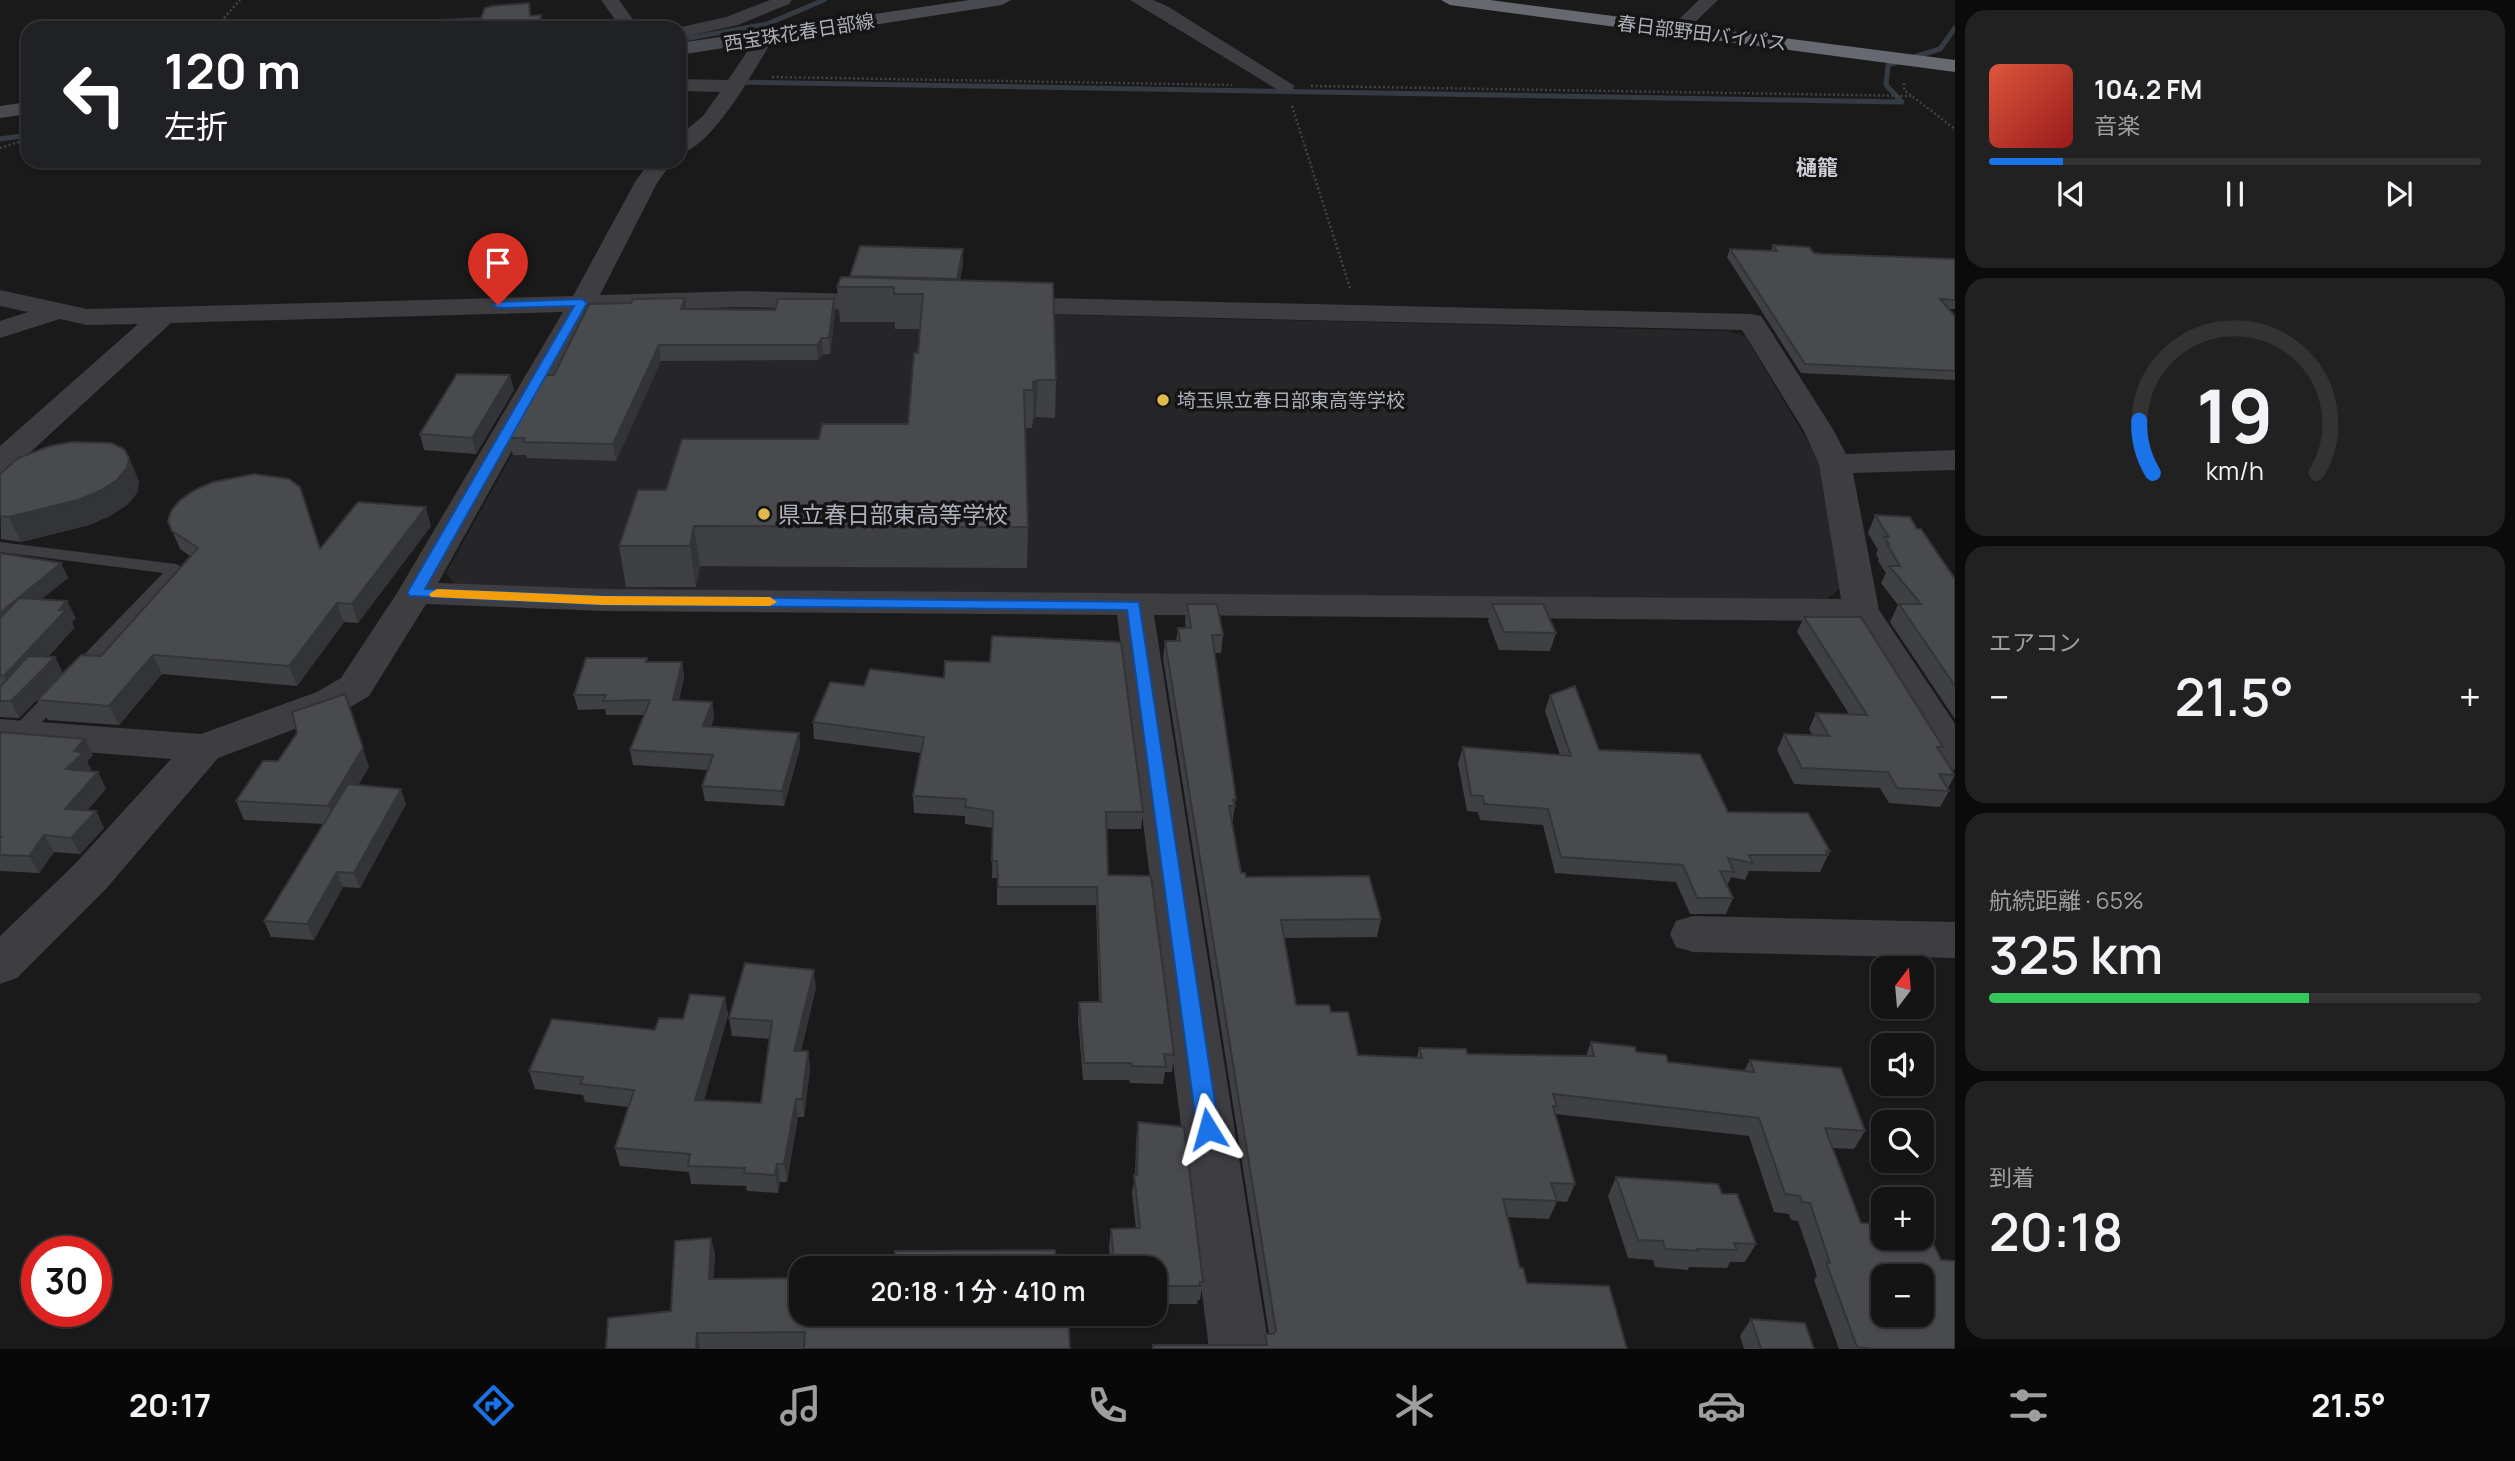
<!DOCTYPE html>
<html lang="ja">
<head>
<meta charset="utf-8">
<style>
  body { margin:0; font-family:Manrope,"Noto Sans JP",sans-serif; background:#212122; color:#f1f3f6; height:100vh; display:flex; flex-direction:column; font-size:26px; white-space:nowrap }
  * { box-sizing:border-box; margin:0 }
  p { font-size:23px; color:#9d9ea0 }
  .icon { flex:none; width:38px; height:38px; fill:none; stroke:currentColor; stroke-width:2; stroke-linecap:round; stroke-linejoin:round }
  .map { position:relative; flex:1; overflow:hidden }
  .side { display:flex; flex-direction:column; gap:10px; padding:10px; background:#0b0b0b; width:560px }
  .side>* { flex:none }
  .top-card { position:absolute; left:21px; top:21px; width:665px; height:147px; border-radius:21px; box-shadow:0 2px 5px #0004,0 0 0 2px #333334; background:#202124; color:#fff; overflow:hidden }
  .needle { width:46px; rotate:16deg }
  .buttons { position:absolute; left:1871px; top:956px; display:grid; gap:14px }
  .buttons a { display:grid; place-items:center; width:63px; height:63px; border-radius:14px; background:#141414; box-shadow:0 2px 5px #0004,0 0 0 2px #333334; font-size:35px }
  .speed { position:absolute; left:21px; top:1236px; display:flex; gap:14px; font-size:35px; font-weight:700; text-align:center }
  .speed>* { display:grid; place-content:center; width:91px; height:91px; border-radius:50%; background:#141414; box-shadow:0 2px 5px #0004,0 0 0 2px #333334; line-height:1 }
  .speed .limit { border:10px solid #d22; background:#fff; color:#111 }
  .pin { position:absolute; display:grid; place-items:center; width:60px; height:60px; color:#fff; margin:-72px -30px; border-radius:50% 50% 50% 0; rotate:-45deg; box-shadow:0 0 7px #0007 }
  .pin .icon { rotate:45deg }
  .me { position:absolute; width:77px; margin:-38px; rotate:352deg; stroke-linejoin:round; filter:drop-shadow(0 0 5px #0008) }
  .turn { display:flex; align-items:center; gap:24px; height:147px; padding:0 28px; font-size:32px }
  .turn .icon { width:91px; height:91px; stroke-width:2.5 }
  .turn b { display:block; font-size:49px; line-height:60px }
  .big { font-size:52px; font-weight:600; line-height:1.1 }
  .side .widget { flex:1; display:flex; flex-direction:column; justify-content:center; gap:10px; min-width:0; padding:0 24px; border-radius:21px; background:#212122 }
  .side .dial { align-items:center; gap:0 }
  .dial svg { height:182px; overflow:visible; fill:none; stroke:#333334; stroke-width:7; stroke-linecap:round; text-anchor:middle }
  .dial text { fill:#f1f3f6; stroke:none }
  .song { display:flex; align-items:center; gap:21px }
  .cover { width:84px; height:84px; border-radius:10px; background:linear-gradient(135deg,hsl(10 70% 55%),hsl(0 70% 35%)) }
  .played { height:7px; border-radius:4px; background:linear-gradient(90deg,#1a73e8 15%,#333334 15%) }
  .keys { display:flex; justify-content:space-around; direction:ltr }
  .heat { display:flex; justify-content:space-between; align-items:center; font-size:38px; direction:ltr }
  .charge { height:10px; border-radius:5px; background:linear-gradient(90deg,#34c759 65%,#333334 0) }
  .trip { position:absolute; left:789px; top:1256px; width:378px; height:70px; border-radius:21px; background:#141414; box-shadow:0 2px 5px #0004,0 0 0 2px #333334; font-weight:600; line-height:70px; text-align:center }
  .tab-bar { display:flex; height:112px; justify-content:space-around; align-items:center; background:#080808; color:#9d9ea0 }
  .tab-bar .icon { width:49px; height:49px }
  .tab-bar .active { color:#1a73e8 }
  .tab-bar b { font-size:32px; color:#f1f3f6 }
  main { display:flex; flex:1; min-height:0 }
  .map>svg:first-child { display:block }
  .built { fill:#262628 }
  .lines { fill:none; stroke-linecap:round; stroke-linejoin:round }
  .stream { stroke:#353b43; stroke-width:5 }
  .path { stroke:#414247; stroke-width:2.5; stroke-dasharray:2 2.5; stroke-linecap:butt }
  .lane { fill:#3d3d42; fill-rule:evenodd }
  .street { fill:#3d3d42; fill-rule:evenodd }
  .secondary { fill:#494a50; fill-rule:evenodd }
  .highway { fill:#676970; fill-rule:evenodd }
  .wall { fill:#3f4043 }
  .shaded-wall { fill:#333437 }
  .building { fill:#494a4e; stroke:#333437; stroke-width:2; fill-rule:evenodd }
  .route { fill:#1a73e8; stroke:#114b97; stroke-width:2 }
  .slow { fill:#f59e0b }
  .poi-dot { fill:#e0ba4d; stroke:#151516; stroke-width:2.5 }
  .labels { text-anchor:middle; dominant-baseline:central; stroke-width:7; stroke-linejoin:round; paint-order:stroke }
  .far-street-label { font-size:19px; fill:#adb0ba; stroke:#151516 }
  .far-poi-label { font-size:19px; fill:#adb0ba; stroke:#151516; text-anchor:start }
  .far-quarter-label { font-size:21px; font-weight:bold; fill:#cecfd6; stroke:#151516 }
  .poi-label { font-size:23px; fill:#adb0ba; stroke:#151516; text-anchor:start }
</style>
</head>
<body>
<main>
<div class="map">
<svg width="1955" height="1349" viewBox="0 0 1955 1349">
  <rect width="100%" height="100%" fill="#1a1a1b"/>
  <polygon class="built" points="744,307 1727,331 1745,336 1821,464 1839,589 1825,601 614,590 454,585 446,573 592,311"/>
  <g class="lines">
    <g class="stream">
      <polyline points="679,40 767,24 824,0"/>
      <polyline points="735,82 1902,102 1886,85 1888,65 1940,49 1955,28"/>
      <polyline points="0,139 28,135"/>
    </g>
    <g class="path">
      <polyline points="215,28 240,0"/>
      <polyline points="772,77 1232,85"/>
      <polyline points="1904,83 1904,90 1955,129"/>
      <polyline points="1311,86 1912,96"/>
      <polyline points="1292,106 1350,288"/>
      <polyline points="0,148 28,139"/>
    </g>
    <polygon class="lane" points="0,542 176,564 185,569 28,737 14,737 11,732 14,727 163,573 0,552"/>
    <g class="street">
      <polygon points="601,0 619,0 639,28 621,28"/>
      <polygon points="770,0 792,0 789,4 738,25 679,38 677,28 726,17"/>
      <polygon points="1130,0 1153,0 1167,6 1295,86 1292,90 1278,90"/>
      <polygon points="1699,0 1718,0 1691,26 1679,26 1676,22"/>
      <path d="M765,32l9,6c-20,31 -59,107 -95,116v-18l24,-20 17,-24 -41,-1v-12l49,1 31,-46z"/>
      <polygon points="650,161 673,161 657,183 600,295 744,291 892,295 901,297 905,303 901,309 892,311 744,307 590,311 438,583 603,589 1841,599 1819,464 1804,431 1742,330 1001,313 992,311 988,305 992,299 1001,297 1751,314 1761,316 1765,322 1834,431 1846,454 1955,450 1955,470 1853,473 1879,610 1955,724 1955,770 1940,766 1850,621 1154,615 1269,1349 1209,1349 1117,615 603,611 426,604 369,696 345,710 218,758 105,890 17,978 0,984 0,936 73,866 171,759 0,745 0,719 201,734 317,692 341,678 397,593 563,312 171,323 11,470 0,473 0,446 138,324 87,325 60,319 0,338 0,321 28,312 0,306 0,290 87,309 573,296 635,182"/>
      <polygon points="1693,916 1955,922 1955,958 1693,952 1676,947 1670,934 1676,921"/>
    </g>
    <g class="secondary">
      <polygon points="969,0 1011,0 1002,5 679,55 679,43"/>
      <polygon points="28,102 28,114 0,118 0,106"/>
    </g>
    <polygon class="highway" points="1441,0 1490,0 1955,60 1955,72 1450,5"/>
  </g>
  <g class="wall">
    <polygon points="1773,245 1823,254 1955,259 1955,309 1948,309 1955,316 1955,380 1801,373 1727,257 1730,249 1771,251"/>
    <polygon points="963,249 963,264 960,280 1056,380 1055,418 1036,417 1033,419 1032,428 1025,428 1028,527 1027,568 700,566 696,587 626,587 619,546 666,490 819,439 908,424 920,329 895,329 895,322 840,322 837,287 850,277"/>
    <polygon points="834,299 835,314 830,354 823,354 818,360 661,361 616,461 527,458 526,455 513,455 509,438 554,375 687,309 775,310"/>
    <polygon points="514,390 476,454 424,450 420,434"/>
    <polygon points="129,458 139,482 137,493 127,505 110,516 89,525 21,542 1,539 0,474"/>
    <polygon points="1875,515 1917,529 1955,579 1955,719 1890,622 1898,605 1881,583 1886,573 1878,561 1879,559 1876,554 1878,550 1868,533"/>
    <polygon points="168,521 320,548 431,526 358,623 344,622 297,686 162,674 119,725 48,720 37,700 101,656 190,556 180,549"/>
    <polygon points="0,553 61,563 68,578 41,599 76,618 72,622 74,628 48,657 63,673 19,718 0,717"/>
    <polygon points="1187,604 1223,635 1221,653 1215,653 1236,799 1232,824 1241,873 1246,877 1381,919 1377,937 1284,938 1296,1005 1331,1012 1358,1055 1417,1057 1419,1048 1467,1054 1586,1056 1591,1042 1636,1052 1668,1062 1744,1071 1750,1060 1865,1131 1854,1149 1832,1148 1861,1223 1955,1349 1839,1349 1814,1280 1817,1276 1798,1221 1791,1220 1789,1214 1774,1212 1749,1136 1555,1114 1575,1184 1567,1202 1557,1201 1549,1219 1508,1217 1520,1268 1527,1283 1627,1349 1152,1349 1153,1345 1263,1345 1265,1334 1269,1334 1163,658 1165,641 1176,641 1178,628 1186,628 1185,621"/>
    <polygon points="1492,604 1556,633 1550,651 1499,650 1488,621"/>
    <polygon points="1804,617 1943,747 1941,752 1955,775 1948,788 1949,791 1940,807 1889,803 1880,788 1794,784 1777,750 1784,734 1813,736 1809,729 1816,713 1849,714 1797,632"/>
    <polygon points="647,658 648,662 682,662 684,677 679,700 712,702 714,717 711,727 799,733 800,748 784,806 705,801 702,786 708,770 633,765 630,750 644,715 606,715 605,709 578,710 574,695"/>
    <polygon points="830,682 1143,812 1141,829 1107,829 1108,875 1174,1055 1172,1072 1165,1072 1163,1084 1130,1083 1129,1080 1083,1080 1078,1019 1079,1002 1099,1002 1096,905 997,905 997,878 992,878 993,828 965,824 965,816 914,813 913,796 921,753 814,739 813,722"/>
    <polygon points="1550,695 1599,750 1728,812 1830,851 1820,872 1749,871 1745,880 1731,877 1727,886 1733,898 1726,914 1690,914 1676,882 1555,873 1543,825 1480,820 1478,812 1467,811 1458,763 1463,747 1560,755 1545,711"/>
    <polygon points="0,732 93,755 87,762 91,769 89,771 98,772 106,789 87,810 96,811 104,828 80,854 54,852 39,873 0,871"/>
    <polygon points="278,761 369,767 358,785 406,804 360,888 343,887 314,940 271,937 264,921 324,824 244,820 236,801"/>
    <polygon points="816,988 801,1051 808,1051 810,1069 804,1117 798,1117 787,1182 780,1182 778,1193 747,1191 746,1186 691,1184 689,1172 620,1166 615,1148 629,1107 585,1102 583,1095 535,1089 529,1071 655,1030 683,1019 725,997 728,1015 704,1100 761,1103 770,1039 732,1036 729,1018"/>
    <polygon points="1138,1122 1203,1282 1200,1300 1198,1300 1197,1304 1155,1304 1155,1269 1111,1269 1109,1247 1111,1229 1136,1229 1132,1193 1135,1175 1136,1141"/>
    <polygon points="1616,1177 1722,1194 1756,1244 1745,1262 1730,1262 1727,1268 1689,1267 1688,1270 1655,1267 1653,1260 1628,1258 1608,1196"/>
    <polygon points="711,1238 715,1255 713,1279 1068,1314 804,1349 606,1349 671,1311"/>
    <polygon points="1751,1319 1814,1349 1744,1349 1740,1336"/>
  </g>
  <g class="shaded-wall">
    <polygon points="963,249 963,264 957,293 957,279"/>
    <polygon points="685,298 687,314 681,309"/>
    <polygon points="834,299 835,314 830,354 829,338"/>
    <polygon points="822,338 823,354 818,360 817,345"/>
    <polygon points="659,345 661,361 616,461 613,444"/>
    <polygon points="510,375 514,390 476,454 472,438"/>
    <polygon points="1038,380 1036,417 1033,419 1033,382"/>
    <polygon points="129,458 139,482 137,493 127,505 110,516 89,525 21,542 9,517"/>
    <polygon points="426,507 431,526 358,623 352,604"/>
    <polygon points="694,526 700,566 696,587 690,546"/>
    <polygon points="61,563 68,578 0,633 0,613"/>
    <polygon points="67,601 76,618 72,622 74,628 13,694 4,676"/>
    <polygon points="337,603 344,622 297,686 289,666"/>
    <polygon points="153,655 162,674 119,725 109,706"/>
    <polygon points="55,657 63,673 19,718 11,701"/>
    <polygon points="682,662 684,677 675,714 673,700"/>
    <polygon points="345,694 369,767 335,824 328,806"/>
    <polygon points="712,702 714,717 706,741 703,726"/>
    <polygon points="799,733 800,748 784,806 782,791"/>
    <polygon points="85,739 93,755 87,762 91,769 74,785 66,769 74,751"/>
    <polygon points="98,772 106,789 74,826 65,809"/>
    <polygon points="401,789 406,804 360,888 354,873"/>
    <polygon points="96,811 104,828 80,854 71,838"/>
    <polygon points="44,835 54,852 39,873 29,856"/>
    <polygon points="337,872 343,887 314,940 307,924"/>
    <polygon points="814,970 816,988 796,1069 794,1051"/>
    <polygon points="725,997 728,1015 699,1118 695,1100"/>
    <polygon points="808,1051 810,1069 804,1117 802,1099"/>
    <polygon points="796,1099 798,1117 787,1182 784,1164"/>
    <polygon points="777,1164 780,1182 778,1193 775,1175"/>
    <polygon points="711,1238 715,1255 712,1296 709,1279"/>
    <polygon points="697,1333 700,1349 696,1349"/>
  </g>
  <g class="building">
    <polygon points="529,3 530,16 541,15 539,28 437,28 437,26 441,25 442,20 481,18 485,8 492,6"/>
    <polygon points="1773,245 1809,247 1814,253 1823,254 1955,259 1955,300 1940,299 1955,316 1955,371 1805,364 1730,249 1777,251"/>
    <polygon points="860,246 963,249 957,279 850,276"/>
    <polygon points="841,277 1053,283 1056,380 1038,380 1033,382 1033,390 1024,390 1028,527 694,526 690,546 619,546 638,490 666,490 682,439 819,439 822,424 908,424 914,353 918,353 923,294 894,294 894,287 837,287"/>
    <polygon points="685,298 681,309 775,310 778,299 834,299 829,338 822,338 817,345 659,345 613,444 523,442 525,438 509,438 545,375 554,375 589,304 631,303 633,299"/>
    <polygon points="457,374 510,375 472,438 420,434"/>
    <polygon points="72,442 111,443 124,449 129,458 127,468 117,480 100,491 78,500 9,517 0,516 0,474 18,458 50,446"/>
    <polygon points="254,474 289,479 300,487 320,549 358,502 426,507 352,604 337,603 289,666 153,655 109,706 37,700 81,655 101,656 198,548 172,531 168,521 171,511 180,500 195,490 213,482"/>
    <polygon points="1875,515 1910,517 1917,529 1921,529 1955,579 1955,686 1899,604 1921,604 1889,566 1900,566 1887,544 1889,544 1884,537 1889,537"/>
    <polygon points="0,553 61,563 0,613"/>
    <polygon points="19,598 67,601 59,610 66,610 4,676 0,675 0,618"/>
    <path d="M1187,604h30l6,31h-11l24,164 -3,1 2,6h-6l12,67h4l1,4 123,-1 12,43 -100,1 15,85h33l2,7h17l10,43 64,3 -3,-10 47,1 1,5 127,2 -3,-14 44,5 1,5 30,3 2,7 86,10 -4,-12 91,8 24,63 -40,-3 36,95 22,1v13h39v-10h3l16,33 14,1v88h-82l-16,-2 -31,-85 4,1 -20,-60 -8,-1 -2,-6 -15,-2 -26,-76 -206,-24 4,12h-4l22,78 -24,-1 6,18 -54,-2 17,69h3l4,15 82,3 18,63h-474v-4h114l-2,-11h8l3,-3 -111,-690h15l-2,-13h13zM1883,1276h39v38h-39z"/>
    <polygon points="1492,604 1543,604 1556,633 1504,632"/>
    <polygon points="1804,617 1861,617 1943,747 1937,747 1955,775 1939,774 1949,791 1897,788 1888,772 1802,768 1784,734 1829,736 1816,713 1867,715"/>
    <polygon points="992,636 1121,642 1143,812 1106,812 1108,875 1151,876 1174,1055 1164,1054 1166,1067 1132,1066 1131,1063 1084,1063 1079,1002 1101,1002 1097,887 998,887 997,861 992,861 993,811 965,807 966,799 913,796 924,737 813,722 830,682 864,686 870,669 944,678 945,661 990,662"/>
    <polygon points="28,656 55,657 11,701 0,701 0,687"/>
    <polygon points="586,658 647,658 646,662 682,662 673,700 712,702 703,726 799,733 782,791 702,786 713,755 630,750 650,700 603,701 606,695 574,695"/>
    <polygon points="1575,686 1599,750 1700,754 1728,812 1808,813 1830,851 1826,851 1828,855 1749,855 1753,863 1728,858 1734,872 1720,871 1733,898 1697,898 1683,865 1561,857 1548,809 1484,804 1483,796 1471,795 1463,747 1571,756 1550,695"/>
    <polygon points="345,694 363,748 328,806 236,801 263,761 278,761 297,733 292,712"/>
    <polygon points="0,732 85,739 74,751 83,753 66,769 98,772 65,809 96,811 71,838 44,835 29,856 0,855 0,838 1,837 0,837"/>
    <polygon points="348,784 401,789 354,873 337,872 307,924 264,921"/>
    <polygon points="745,963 814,970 794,1051 808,1051 802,1099 796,1099 784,1164 777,1164 775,1175 744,1173 745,1168 688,1166 690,1154 615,1148 634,1090 580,1084 583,1077 529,1071 552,1019 655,1030 659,1018 683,1019 690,994 725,997 695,1100 761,1103 772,1021 729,1018"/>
    <polygon points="1138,1122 1184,1127 1203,1282 1200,1282 1200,1286 1155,1286 1155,1269 1115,1269 1111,1229 1140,1228 1134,1175 1137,1175"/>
    <polygon points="1616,1177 1718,1184 1722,1194 1737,1194 1756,1244 1734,1243 1737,1250 1697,1249 1698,1251 1665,1249 1663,1241 1638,1240"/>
    <polygon points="711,1238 709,1279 802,1278 802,1314 1068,1314 1070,1349 804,1349 805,1332 697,1333 696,1349 606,1349 608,1318 671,1311 675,1241"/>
    <polygon points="1055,1250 1057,1269 811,1269 812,1259 895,1260 895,1251"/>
    <polygon points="1751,1319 1805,1323 1814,1349 1761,1349"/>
  </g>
  <polygon class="route" points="582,299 587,303 425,589 603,596 1139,602 1219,1129 1216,1135 1208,1138 1200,1135 1197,1129 1127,610 603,605 410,596 407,593 574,306 498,308 493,305 498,302"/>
  <polygon class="slow" points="437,589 603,596 770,597 777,602 770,606 603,605 431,597 429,594"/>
  <g class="poi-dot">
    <circle cx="1163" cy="400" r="7"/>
    <circle cx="764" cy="514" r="7"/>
  </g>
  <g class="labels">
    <g class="far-street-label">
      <text transform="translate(799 32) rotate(-9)">西宝珠花春日部線</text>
      <text transform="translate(1702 33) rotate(7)">春日部野田バイパス</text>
    </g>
    <g class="far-poi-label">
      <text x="1177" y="400">埼玉県立春日部東高等学校</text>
    </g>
    <g class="far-quarter-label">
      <text x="1817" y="167">樋籠</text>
    </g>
    <g class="poi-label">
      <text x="778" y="514">県立春日部東高等学校</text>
    </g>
  </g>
</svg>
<div class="buttons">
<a><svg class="needle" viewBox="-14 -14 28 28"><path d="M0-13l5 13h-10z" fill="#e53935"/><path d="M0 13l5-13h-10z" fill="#9d9ea0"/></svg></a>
<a><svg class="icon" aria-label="sound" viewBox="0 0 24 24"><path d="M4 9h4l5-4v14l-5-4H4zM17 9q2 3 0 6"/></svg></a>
<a><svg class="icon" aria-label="search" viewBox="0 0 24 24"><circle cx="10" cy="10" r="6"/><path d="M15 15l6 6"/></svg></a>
<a>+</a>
<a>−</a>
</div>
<div class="speed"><div class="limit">30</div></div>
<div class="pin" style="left:498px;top:305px;background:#d93025"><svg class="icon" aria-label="arrive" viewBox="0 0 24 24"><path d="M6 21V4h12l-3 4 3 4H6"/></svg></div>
<svg class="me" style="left:1208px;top:1129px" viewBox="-20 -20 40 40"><path d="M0-17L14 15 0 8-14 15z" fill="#1a73e8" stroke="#fff" stroke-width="4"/></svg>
<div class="trip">20:18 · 1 分 · 410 m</div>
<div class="top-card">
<div class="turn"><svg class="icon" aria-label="left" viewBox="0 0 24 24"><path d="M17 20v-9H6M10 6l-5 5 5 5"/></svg><div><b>120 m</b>左折</div></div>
</div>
</div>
<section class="side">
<div class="widget">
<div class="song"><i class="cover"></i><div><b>104.2 FM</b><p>音楽</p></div></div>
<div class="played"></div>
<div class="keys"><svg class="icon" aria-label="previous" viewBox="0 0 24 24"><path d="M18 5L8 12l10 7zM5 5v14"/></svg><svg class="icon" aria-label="pause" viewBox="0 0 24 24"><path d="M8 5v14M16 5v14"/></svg><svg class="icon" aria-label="next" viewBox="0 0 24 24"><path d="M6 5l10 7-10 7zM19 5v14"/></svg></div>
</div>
<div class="widget dial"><svg viewBox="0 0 100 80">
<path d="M14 69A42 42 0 1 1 86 69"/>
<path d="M14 69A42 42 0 0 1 8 46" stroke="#1a73e8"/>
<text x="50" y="56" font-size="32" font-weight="700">19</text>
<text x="50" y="72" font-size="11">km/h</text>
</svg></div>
<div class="widget"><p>エアコン</p>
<div class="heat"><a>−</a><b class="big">21.5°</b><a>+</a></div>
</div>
<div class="widget"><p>航続距離 · 65%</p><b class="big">325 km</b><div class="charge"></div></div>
<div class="widget"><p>到着</p><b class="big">20:18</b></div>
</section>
</main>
<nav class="tab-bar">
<b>20:17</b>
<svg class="icon active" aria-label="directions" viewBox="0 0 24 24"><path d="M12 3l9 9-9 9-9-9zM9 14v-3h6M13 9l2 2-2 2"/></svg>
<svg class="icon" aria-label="music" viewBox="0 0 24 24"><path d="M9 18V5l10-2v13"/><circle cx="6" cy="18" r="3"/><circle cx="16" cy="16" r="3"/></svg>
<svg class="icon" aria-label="phone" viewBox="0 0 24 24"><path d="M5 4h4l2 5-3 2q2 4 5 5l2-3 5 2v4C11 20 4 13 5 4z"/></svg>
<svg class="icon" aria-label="climate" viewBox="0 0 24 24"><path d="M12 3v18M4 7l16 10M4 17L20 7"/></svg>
<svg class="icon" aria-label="car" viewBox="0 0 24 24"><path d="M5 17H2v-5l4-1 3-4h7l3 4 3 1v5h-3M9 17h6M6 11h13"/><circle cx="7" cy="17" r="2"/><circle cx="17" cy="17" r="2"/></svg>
<svg class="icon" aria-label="filters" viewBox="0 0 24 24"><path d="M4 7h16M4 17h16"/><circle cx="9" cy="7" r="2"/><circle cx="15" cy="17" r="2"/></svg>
<b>21.5°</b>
</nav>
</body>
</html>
